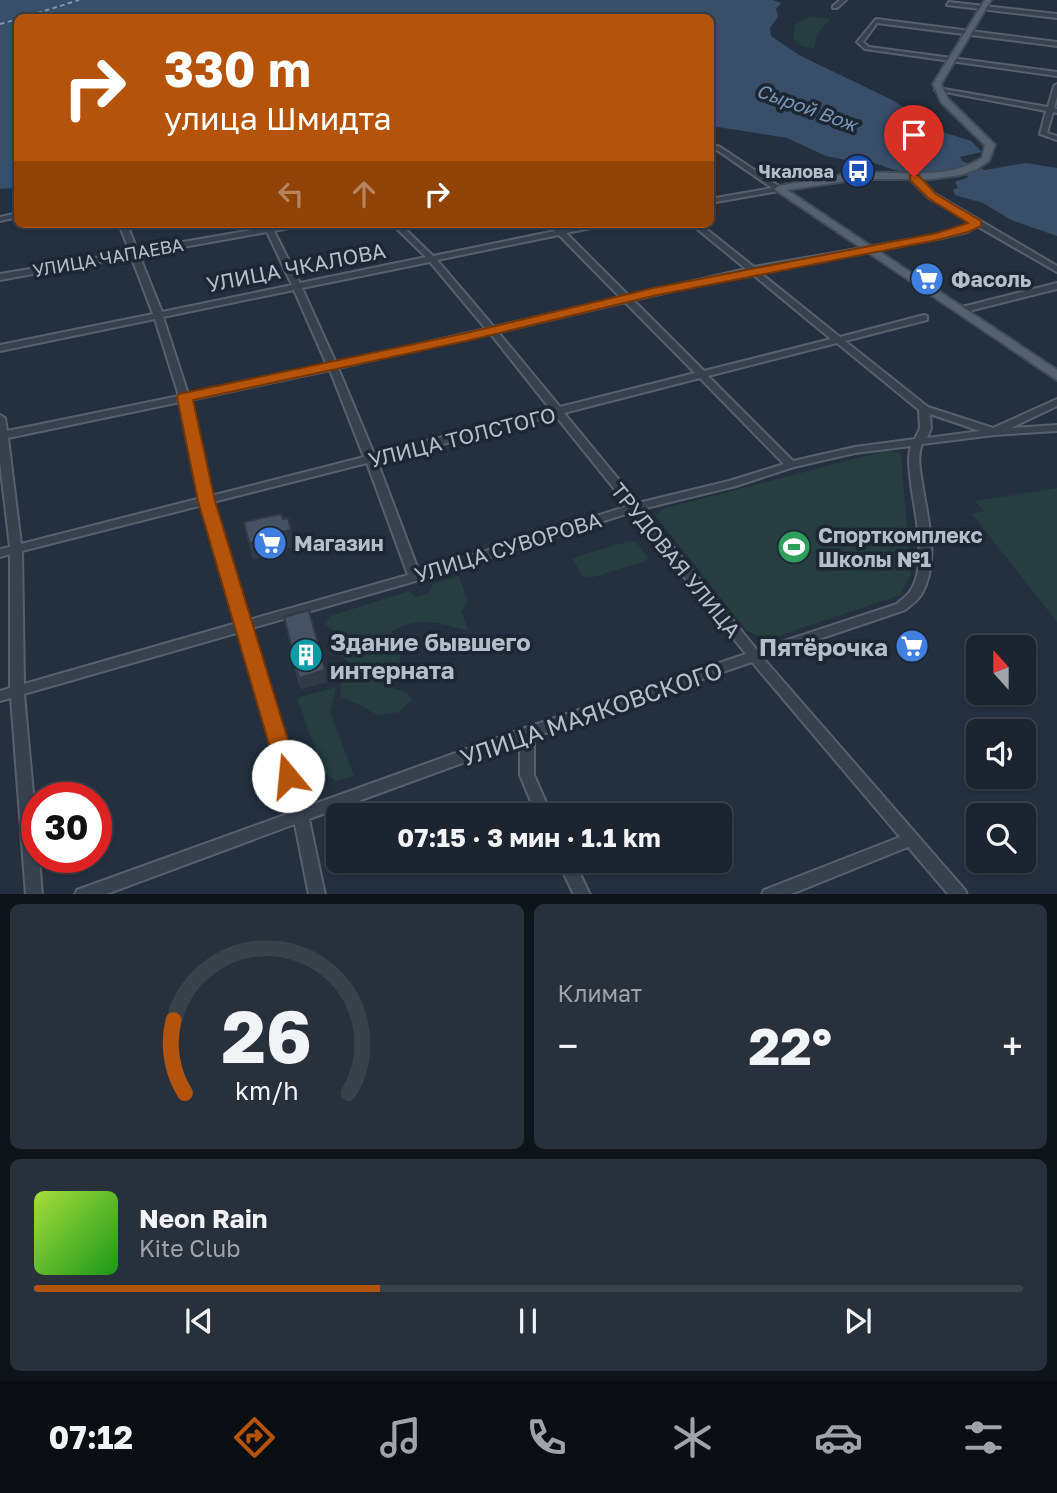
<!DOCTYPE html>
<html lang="ru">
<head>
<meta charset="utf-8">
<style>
  body { margin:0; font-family:"Golos Text",sans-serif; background:#28303b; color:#f1f3f6; height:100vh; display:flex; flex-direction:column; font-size:26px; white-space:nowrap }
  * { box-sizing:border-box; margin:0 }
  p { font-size:23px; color:#a0a4aa }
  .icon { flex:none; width:38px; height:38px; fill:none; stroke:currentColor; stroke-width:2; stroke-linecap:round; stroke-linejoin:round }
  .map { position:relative; height:894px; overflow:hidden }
  .details { display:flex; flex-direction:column; gap:10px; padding:10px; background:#0f141a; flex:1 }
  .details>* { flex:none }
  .guide { position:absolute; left:14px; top:14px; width:700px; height:214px; border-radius:10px; box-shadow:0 2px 5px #0004,0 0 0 2px #39414b; background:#b45309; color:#fff; overflow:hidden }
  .needle { width:46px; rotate:339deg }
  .tools { position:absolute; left:966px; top:635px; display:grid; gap:14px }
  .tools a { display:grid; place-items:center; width:70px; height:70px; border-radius:10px; background:#1b242f; box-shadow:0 2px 5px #0004,0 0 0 2px #39414b; font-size:35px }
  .speed { position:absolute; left:21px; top:782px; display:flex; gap:14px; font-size:35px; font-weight:700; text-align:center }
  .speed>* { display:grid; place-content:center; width:91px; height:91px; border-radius:50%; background:#1b242f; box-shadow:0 2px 5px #0004,0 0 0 2px #39414b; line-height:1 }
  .speed .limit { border:10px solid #d22; background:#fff; color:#111 }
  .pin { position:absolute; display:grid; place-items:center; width:60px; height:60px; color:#fff; margin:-72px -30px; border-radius:50% 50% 50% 0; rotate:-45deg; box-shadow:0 0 7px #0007 }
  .pin .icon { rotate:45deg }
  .me { position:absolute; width:77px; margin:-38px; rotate:343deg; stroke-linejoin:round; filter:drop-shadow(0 0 5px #0008) }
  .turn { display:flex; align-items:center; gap:24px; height:147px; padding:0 35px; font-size:32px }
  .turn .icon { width:91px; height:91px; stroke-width:2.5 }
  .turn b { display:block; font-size:49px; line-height:60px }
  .lanes { display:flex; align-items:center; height:66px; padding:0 35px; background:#0003; justify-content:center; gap:35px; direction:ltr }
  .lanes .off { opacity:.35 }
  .big { font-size:52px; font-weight:700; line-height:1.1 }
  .details .tile { flex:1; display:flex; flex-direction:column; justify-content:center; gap:10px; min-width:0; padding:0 24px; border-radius:10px; background:#28303b }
  .details .dial { align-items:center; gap:0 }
  .dial svg { height:182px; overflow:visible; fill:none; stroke:#39414b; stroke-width:7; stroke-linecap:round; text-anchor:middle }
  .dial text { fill:#f1f3f6; stroke:none }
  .song { display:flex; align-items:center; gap:21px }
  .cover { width:84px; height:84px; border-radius:10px; background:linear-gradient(135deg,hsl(80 70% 55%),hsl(120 70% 35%)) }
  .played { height:7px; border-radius:4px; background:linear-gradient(90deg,#b45309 35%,#39414b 35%) }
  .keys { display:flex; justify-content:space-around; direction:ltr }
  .heat { display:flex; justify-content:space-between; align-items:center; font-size:38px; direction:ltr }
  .details .tiles { flex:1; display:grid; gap:10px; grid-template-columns:1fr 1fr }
  .tile:last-child { grid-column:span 2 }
  .trip { position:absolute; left:326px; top:803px; width:406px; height:70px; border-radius:10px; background:#1b242f; box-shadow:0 2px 5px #0004,0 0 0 2px #39414b; font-weight:700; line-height:70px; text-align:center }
  .menu { display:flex; height:112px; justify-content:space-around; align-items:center; background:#0b0e13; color:#a0a4aa }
  .menu .icon { width:49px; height:49px }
  .menu .current { color:#b45309 }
  .menu b { font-size:32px; color:#f1f3f6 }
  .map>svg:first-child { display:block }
  .green { fill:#263e40 }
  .water { fill:#384e69 }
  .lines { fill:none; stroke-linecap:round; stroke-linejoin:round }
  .ferry { stroke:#7b94b2; stroke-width:2; stroke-dasharray:4.5 3.5; stroke-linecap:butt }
  .minor-casing { stroke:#56606d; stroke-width:4 }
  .major-casing { stroke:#414b58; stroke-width:4 }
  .minor { fill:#38424f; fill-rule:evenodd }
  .major { fill:#56616f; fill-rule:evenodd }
  .wall { fill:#3b4755 }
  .shaded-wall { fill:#303945 }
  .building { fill:#455263; stroke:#303945; stroke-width:2 }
  .route { fill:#b45309; stroke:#753606; stroke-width:2 }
  .labels { text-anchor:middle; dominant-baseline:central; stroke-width:7; stroke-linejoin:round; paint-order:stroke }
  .far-poi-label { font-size:18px; font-weight:bold; fill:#b4bdca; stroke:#1d2734; text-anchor:end }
  .far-street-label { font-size:18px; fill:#b4bdca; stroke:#1d2734 }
  .far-water-label { font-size:19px; font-style:italic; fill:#7b94b2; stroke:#1d2734 }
  .street-label { font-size:21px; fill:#b4bdca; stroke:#1d2734 }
  .poi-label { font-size:21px; font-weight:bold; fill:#b4bdca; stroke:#1d2734; text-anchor:start }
  .near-poi-label { font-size:24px; font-weight:bold; fill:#b4bdca; stroke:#1d2734; text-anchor:start }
  .near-street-label { font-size:24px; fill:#b4bdca; stroke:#1d2734 }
</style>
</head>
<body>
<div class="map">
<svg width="1057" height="895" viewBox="0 0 1057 895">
  <rect width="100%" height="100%" fill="#24303f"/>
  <g class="green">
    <polygon points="812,16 830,19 817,34 814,49 802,46 793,38 795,24"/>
    <polygon points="889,450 901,454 911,574 900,595 766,640 746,630 656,516 662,509"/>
    <polygon points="1057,488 1057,622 972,514 984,511 975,501"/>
    <polygon points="630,541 637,543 647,556 646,561 590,578 582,576 573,559 578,556"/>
    <path d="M459,576l9,26 -7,10 8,19c-29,-7 -47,-17 -77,0l-1,6 8,8 1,22 -12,-3 -3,2 9,23 12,3 6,8 -14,12 -20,4c-11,-8 -24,-15 -38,-19l2,-21 9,-11 -10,-10 8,1 4,-4 -2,-7 -26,-21 5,-8 80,-25 5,6 14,-4 4,-9z"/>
    <polygon points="336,687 330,711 354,776 336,781 324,773 297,698"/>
  </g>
  <polygon class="water" points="0,0 773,0 781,3 776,9 778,17 770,28 771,36 799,55 892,100 946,133 971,141 982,152 960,157 962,161 985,170 1026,163 1057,168 1057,236 1011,220 983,203 955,195 953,190 958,188 955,182 969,177 951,168 939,173 918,174 894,170 869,161 856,162 826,156 787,138 711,126 710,18 18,18 17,188 0,189"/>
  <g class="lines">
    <g class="ferry">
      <polyline points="22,18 79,0"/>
      <polyline points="0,24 18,19"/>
    </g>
    <defs>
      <g id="minor">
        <polygon points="840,0 846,0 837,8 833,8 833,6"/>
        <polygon points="949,2 1057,14 1057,18 947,5"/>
        <polygon points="876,19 1057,42 1057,46 877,23 863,42 869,47 1057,72 1057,76 865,49 857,42"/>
        <polygon points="1057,84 1057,97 1054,108 1057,109 1057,113 1053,112 1047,133 1057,136 1057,140 1040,134 1046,111 935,90 938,88 1048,107 1054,86"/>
        <polygon points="718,146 720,147 783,189 779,191 710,203 710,199 772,188 717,150 710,151 710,147"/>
        <path d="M911,176h6l18,18 122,72v6l-80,-46 -10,6 -30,7 -178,33 81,65 84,-22 3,1v4l-82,21 83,66 65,21 64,-29v7l-46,22 46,-3v6l-63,4 -72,9c-5,12 -2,26 0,38 5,36 19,79 -1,113 -4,6 -10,10 -16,15l-142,48 202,232 2,5h-18l-41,-48 -119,48h-27l2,-5 136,-53 -148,-175 -218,75v38l18,41h-15l-17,-41v-33l-211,77 16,76h-16l-14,-71 -191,71h-29l2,-5 216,-78 -53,-180 -216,62 13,143v21h2l3,37h-16l-15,-197 -11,3v-10l10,-3v-134l-10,3v-8l10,-2 -10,-85v-47l5,3 2,13 172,-35 -24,-77 -155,32v-6l153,-31 -22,-58 -131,24v-6l130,-22 -11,-28h8l10,26 132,-23 17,-3h17l-4,2 -25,5 26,52 126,-26 -34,-33h8l33,32 122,-25 -6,-7h8l6,5 25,-5h15l-1,2 -36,7 63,63 117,-27 -55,-45h9l54,43 183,-32 24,-7 11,-6 -43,-24 -18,-18zM267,232l25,53 -130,27 -23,-57zM559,235l62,63 -127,29 -57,-67zM430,262l56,67 -150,34 -34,-75zM751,273l80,66 -127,32 -71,-71zM294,290l33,75 -139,29 -25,-77zM625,302l70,71 -135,34 -62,-75zM490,333l61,77 -177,44 -36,-86zM837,343l82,67 1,18 -5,11 -60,8 -62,14 -85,-85zM330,370l34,87 -153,39 -21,-96zM700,378l84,86 -55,17 -91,22 -74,-90zM180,402l21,96 -180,46 -13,-106zM930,414l50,17 -53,7 4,-10zM555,415l73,91 -209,66 -42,-111zM911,446c-4,12 -1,26 0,38 4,30 18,83 -2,109 -3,4 -9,7 -12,11l-140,46 -115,-141 94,-23 58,-19 61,-14zM367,463l41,112 -159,45 -36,-118zM203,505l34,118 -213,61 -2,-133zM632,512l114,142 -224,75 -216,78 -54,-179 167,-48z"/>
        <polygon points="18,213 18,217 0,221 0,217"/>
        <polygon points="1057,283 1057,289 961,313 957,310 958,308"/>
        <polygon points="558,861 574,861 590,895 574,895"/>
      </g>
      <path id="major" d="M985,0h6l-50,84 7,15 47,46 -6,16 -12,8 -17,6 -29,4h-72l-72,11 270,180v10l-283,-191 5,-3c27,-5 53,-11 81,-13 42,-3 84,9 122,-15l3,-13 -44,-43 -8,-18z"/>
    </defs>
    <use href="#minor" class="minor-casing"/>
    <use href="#major" class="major-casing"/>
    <use href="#minor" class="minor"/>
    <use href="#major" class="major"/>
  </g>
  <polygon class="wall" points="284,617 325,670 327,682 301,689 293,665 291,653 292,653"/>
  <g class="shaded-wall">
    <polygon points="291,530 294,547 279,550 280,554 252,560 249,543 276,534"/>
    <polygon points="325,670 327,682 301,689 299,678"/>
  </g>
  <g class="building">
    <polygon points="281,514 283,519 288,518 291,530 276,534 277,537 249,543 244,522"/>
    <polygon points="309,610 325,670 299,678 291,653 293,653 284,617"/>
  </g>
  <polygon class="route" points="910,175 918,175 936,194 981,221 981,226 968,232 937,240 653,296 466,341 193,400 215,501 299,776 296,782 288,784 280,782 198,501 177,397 179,394 466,333 653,288 937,233 968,223 928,198 910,180"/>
  <defs>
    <symbol id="bus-disc" viewBox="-11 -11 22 22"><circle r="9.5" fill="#1a4fb4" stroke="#1d2734"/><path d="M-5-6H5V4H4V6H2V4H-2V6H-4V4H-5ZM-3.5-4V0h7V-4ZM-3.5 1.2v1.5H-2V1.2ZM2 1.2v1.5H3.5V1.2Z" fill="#fff"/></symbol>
    <symbol id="supermarket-disc" viewBox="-11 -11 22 22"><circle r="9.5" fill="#3f7fe0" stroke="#1d2734"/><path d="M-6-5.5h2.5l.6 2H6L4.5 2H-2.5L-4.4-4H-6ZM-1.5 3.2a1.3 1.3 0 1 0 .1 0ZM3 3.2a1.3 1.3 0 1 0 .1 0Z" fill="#fff"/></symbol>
    <symbol id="stadium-disc" viewBox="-11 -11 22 22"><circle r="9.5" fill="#2e9e5b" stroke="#1d2734"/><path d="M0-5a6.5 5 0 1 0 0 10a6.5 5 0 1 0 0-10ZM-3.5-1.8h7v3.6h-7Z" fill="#fff"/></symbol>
    <symbol id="building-disc" viewBox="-11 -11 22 22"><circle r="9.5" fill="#0f9aa8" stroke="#1d2734"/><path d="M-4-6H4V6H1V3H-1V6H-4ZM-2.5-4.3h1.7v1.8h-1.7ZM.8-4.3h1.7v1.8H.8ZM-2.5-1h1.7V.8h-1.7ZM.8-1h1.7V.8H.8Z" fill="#fff"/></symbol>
  </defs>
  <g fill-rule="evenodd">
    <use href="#bus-disc" x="839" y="152" width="38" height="38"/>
    <use href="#supermarket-disc" x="908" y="260" width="38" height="38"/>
    <use href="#supermarket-disc" x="251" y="524" width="38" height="38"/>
    <use href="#stadium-disc" x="775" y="528" width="38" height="38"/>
    <use href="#supermarket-disc" x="893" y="627" width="38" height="38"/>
    <use href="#building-disc" x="287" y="636" width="38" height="38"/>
  </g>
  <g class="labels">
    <g class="far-poi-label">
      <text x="834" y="171">Чкалова</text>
    </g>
    <g class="far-street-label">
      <text transform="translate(108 257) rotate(-10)">УЛИЦА ЧАПАЕВА</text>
    </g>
    <g class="far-water-label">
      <text transform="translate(807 107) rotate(20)">Сырой Вож</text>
    </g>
    <g class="street-label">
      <text transform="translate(296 267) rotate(-11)">УЛИЦА ЧКАЛОВА</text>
      <text transform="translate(462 437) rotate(-14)">УЛИЦА ТОЛСТОГО</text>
      <text transform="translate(508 547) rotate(-17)">УЛИЦА СУВОРОВА</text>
      <text transform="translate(676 560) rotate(51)">ТРУДОВАЯ УЛИЦА</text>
    </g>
    <g class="poi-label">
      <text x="951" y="279">Фасоль</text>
      <text x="818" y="535">Спорткомплекс<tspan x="818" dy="24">Школы №1</tspan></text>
      <text x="294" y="543">Магазин</text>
    </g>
    <g class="near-poi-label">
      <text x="330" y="641">Здание бывшего<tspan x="330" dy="28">интерната</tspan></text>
      <text x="888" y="646" text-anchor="end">Пятёрочка</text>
    </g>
    <g class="near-street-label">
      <text transform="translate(591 713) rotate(-19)">УЛИЦА МАЯКОВСКОГО</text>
    </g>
  </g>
</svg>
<div class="tools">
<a><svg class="needle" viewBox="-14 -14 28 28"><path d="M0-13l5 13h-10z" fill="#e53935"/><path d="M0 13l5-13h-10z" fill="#a0a4aa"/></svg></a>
<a><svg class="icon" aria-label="sound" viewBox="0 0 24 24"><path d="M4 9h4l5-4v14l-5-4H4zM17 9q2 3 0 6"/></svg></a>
<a><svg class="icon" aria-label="search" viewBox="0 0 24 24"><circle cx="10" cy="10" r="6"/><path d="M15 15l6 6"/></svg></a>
</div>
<div class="speed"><div class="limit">30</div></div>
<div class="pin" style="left:914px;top:177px;background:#d93025"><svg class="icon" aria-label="arrive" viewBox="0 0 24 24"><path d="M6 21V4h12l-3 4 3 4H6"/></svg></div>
<svg class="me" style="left:288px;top:776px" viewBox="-20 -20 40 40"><circle r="19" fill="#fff"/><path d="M0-13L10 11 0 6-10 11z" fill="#b45309"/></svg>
<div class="trip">07:15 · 3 мин · 1.1 km</div>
<div class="guide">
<div class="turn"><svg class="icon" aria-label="right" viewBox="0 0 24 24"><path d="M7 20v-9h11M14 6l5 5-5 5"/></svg><div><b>330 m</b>улица Шмидта</div></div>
<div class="lanes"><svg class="icon off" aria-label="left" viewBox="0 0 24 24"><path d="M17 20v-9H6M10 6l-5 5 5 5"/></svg><svg class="icon off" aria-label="ahead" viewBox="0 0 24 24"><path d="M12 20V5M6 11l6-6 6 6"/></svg><svg class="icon" aria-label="right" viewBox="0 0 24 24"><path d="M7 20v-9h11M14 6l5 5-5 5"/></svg></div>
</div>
</div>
<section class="details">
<div class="tiles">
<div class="tile dial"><svg viewBox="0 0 100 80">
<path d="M14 69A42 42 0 1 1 86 69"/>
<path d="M14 69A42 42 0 0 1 9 37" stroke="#b45309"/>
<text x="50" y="56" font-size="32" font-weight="700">26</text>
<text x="50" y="72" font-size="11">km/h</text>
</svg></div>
<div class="tile"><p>Климат</p>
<div class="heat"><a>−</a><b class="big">22°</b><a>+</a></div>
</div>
<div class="tile">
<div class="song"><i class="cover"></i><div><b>Neon Rain</b><p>Kite Club</p></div></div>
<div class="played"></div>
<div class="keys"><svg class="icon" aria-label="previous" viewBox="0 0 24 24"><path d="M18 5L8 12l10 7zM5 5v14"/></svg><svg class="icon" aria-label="pause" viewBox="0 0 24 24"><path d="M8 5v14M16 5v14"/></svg><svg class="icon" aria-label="next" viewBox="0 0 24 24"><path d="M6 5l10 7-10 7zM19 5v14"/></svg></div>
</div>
</div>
</section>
<nav class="menu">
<b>07:12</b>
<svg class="icon current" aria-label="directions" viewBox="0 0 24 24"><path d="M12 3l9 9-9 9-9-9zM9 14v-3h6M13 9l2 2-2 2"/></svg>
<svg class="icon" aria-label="music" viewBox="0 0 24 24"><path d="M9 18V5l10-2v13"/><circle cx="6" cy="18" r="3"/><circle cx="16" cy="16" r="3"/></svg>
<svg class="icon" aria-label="phone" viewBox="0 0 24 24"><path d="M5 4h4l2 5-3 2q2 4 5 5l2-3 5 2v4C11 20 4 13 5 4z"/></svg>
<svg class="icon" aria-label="climate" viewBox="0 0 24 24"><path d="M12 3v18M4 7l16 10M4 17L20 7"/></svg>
<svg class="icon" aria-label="car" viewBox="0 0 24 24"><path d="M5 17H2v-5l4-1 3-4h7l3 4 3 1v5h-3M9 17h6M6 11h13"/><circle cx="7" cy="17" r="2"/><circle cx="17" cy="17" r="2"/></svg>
<svg class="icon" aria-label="filters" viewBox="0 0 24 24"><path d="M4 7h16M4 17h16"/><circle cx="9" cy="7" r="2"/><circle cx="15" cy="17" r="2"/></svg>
</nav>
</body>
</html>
